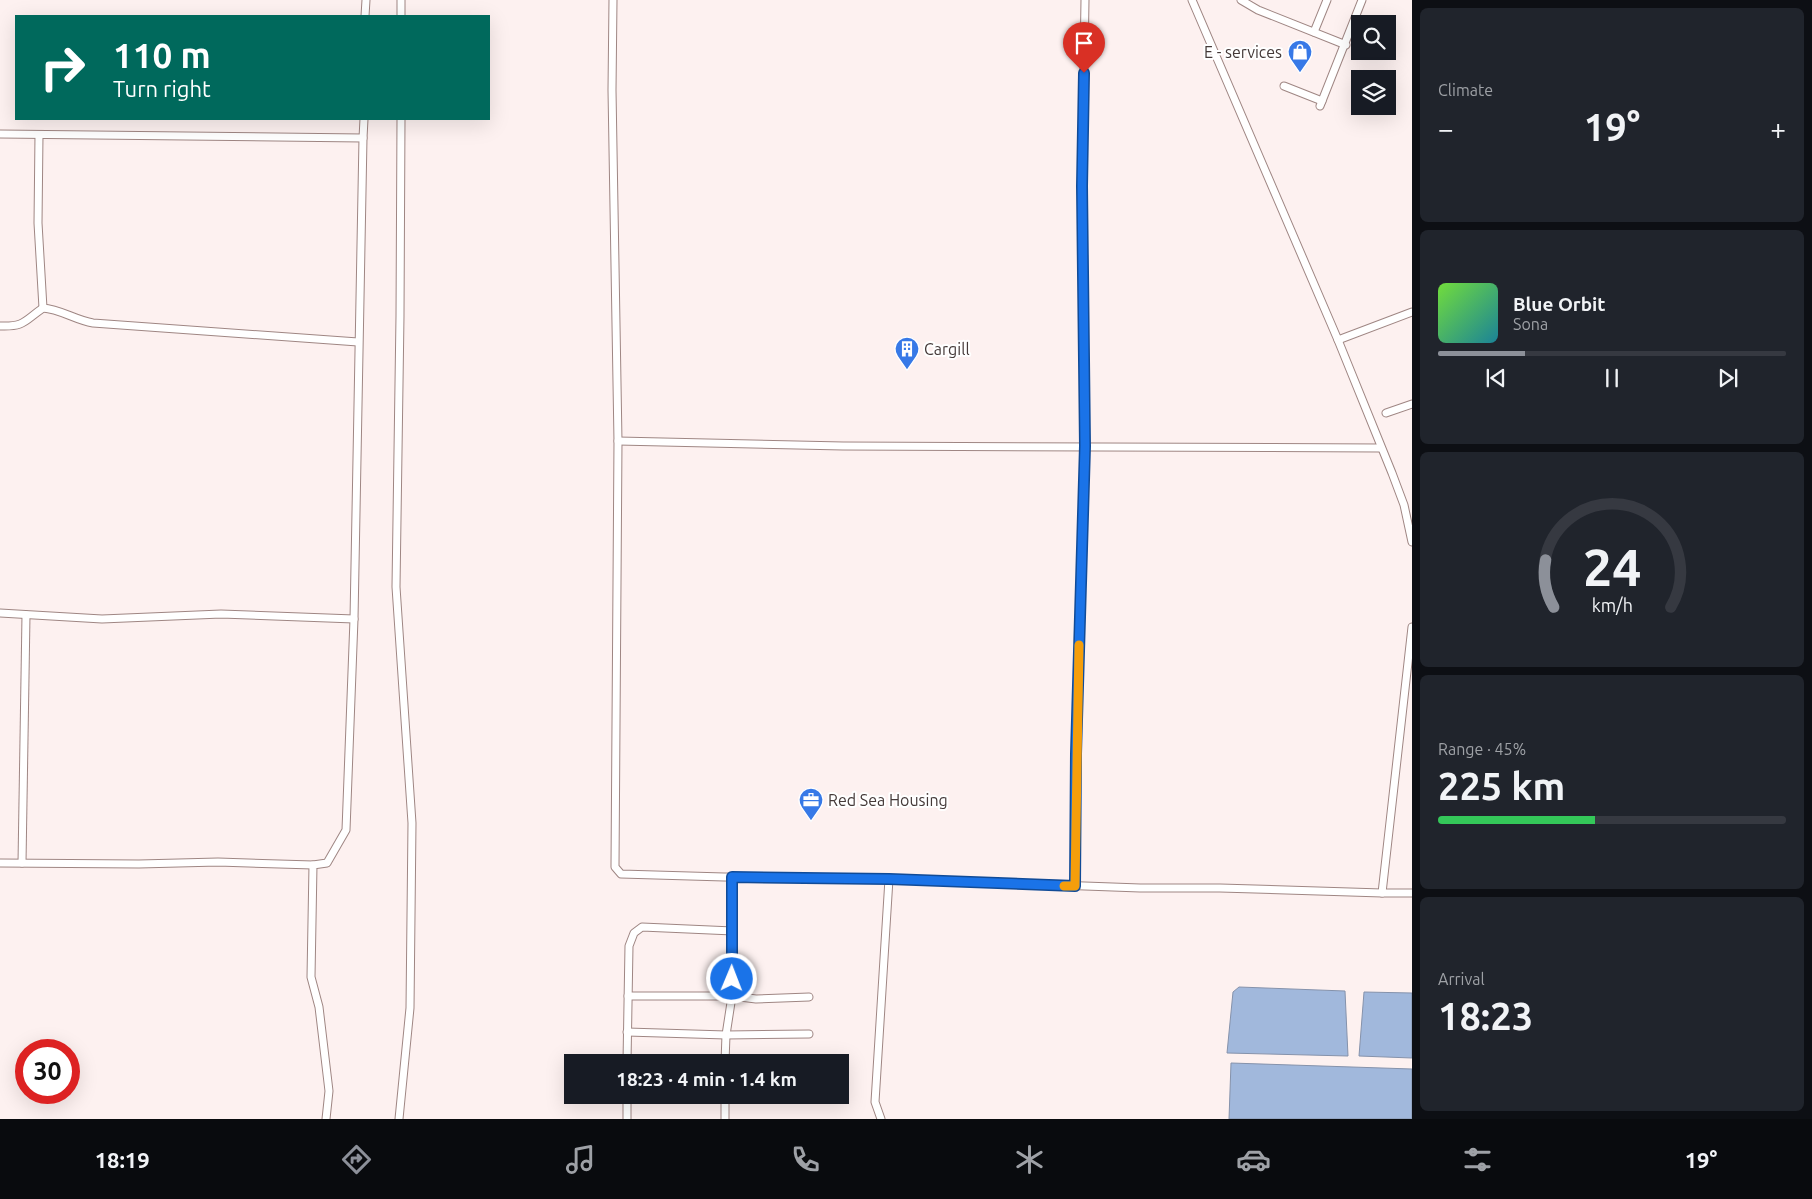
<!DOCTYPE html>
<html lang="en">
<head>
<meta charset="utf-8">
<style>
  body { margin:0; font-family:Ubuntu,sans-serif; background:#20242c; color:#f1f3f6; height:100vh; display:flex; flex-direction:column; font-size:19px; white-space:nowrap }
  * { box-sizing:border-box; margin:0 }
  p { font-size:16px; color:#9ea1a6 }
  .icon { flex:none; width:28px; height:28px; fill:none; stroke:currentColor; stroke-width:2; stroke-linecap:round; stroke-linejoin:round }
  .map { position:relative; flex:1; overflow:hidden }
  .side { display:flex; flex-direction:column; gap:8px; padding:8px; background:#0d0f14; width:400px }
  .side>* { flex:none }
  .banner { position:absolute; left:15px; top:15px; width:475px; height:105px; border-radius:0px; box-shadow:0 5px 20px #0002; background:#00695c; color:#fff; overflow:hidden }
  .controls { position:absolute; left:1351px; top:15px; display:grid; gap:10px }
  .controls a { display:grid; place-items:center; width:45px; height:45px; border-radius:0px; background:#171b24; box-shadow:0 5px 20px #0002; font-size:25px }
  .speed { position:absolute; left:15px; top:1039px; display:flex; gap:10px; font-size:25px; font-weight:700; text-align:center }
  .speed>* { display:grid; place-content:center; width:65px; height:65px; border-radius:50%; background:#171b24; box-shadow:0 5px 20px #0002; line-height:1 }
  .speed .limit { border:8px solid #d22; background:#fff; color:#111 }
  .pin { position:absolute; display:grid; place-items:center; width:42px; height:42px; color:#fff; margin:-51px -21px; border-radius:50% 50% 50% 0; rotate:-45deg; box-shadow:0 0 5px #0007 }
  .pin .icon { rotate:45deg }
  .me { position:absolute; width:55px; margin:-28px; rotate:1deg; stroke-linejoin:round; filter:drop-shadow(0 0 4px #0008) }
  .turn { display:flex; align-items:center; gap:18px; height:105px; padding:0 15px; font-size:22px }
  .turn .icon { width:65px; height:65px; stroke-width:2.5 }
  .turn b { display:block; font-size:35px; line-height:42px }
  .big { font-size:38px; font-weight:700; line-height:1.1 }
  .side .widget { flex:1; display:flex; flex-direction:column; justify-content:center; gap:8px; min-width:0; padding:0 18px; border-radius:8px; background:#20242c }
  .side .dial { align-items:center; gap:0 }
  .dial svg { height:130px; overflow:visible; fill:none; stroke:#363941; stroke-width:7; stroke-linecap:round; text-anchor:middle }
  .dial text { fill:#f1f3f6; stroke:none }
  .song { display:flex; align-items:center; gap:15px }
  .cover { width:60px; height:60px; border-radius:8px; background:linear-gradient(135deg,hsl(100 70% 55%),hsl(190 70% 35%)) }
  .played { height:5px; border-radius:2px; background:linear-gradient(90deg,#8c9099 25%,#363941 25%) }
  .keys { display:flex; justify-content:space-around; direction:ltr }
  .heat { display:flex; justify-content:space-between; align-items:center; font-size:28px; direction:ltr }
  .charge { height:8px; border-radius:4px; background:linear-gradient(90deg,#34c759 45%,#363941 0) }
  .trip { position:absolute; left:564px; top:1054px; width:285px; height:50px; border-radius:0px; background:#171b24; box-shadow:0 5px 20px #0002; font-weight:700; line-height:50px; text-align:center }
  .dock { display:flex; height:80px; justify-content:space-around; align-items:center; background:#090b0e; color:#9ea1a6 }
  .dock .icon { width:35px; height:35px }
  .dock .active { color:#8c9099 }
  .dock b { font-size:22px; color:#f1f3f6 }
  main { display:flex; flex:1; min-height:0 }
  .map>svg:first-child { display:block }
  .water { fill:#a1b8dc; stroke:#8592ab }
  .lines { fill:none; stroke-linecap:round; stroke-linejoin:round }
  .minor-casing { stroke:#9f8683; stroke-width:9 }
  .minor { stroke:#fff; stroke-width:7 }
  .route-casing { stroke:#114b97; stroke-width:12 }
  .route { stroke:#1a73e8; stroke-width:9 }
  .slow { stroke:#f59e0b; stroke-width:9 }
  .labels { text-anchor:middle; dominant-baseline:central; stroke-width:4; stroke-linejoin:round; paint-order:stroke }
  .poi-label { font-size:16px; fill:#443938; stroke:#fff; text-anchor:start }
</style>
</head>
<body>
<main>
<div class="map">
<svg width="1412" height="1119" viewBox="0 0 1412 1119">
  <rect width="100%" height="100%" fill="#fdf1f0"/>
  <g class="water">
    <polygon points="1239,987 1345,991 1348,1056 1227,1053 1233,992"/>
    <polygon points="1364,992 1412,993 1412,1058 1359,1056"/>
    <polygon points="1231,1063 1412,1069 1412,1119 1229,1119"/>
  </g>
  <g class="lines">
    <defs>
      <g id="minor">
        <polyline points="613,0 612,90 618,441 615,867 621,874 724,877 889,879 1140,888 1220,888 1382,893 1412,627"/>
        <polyline points="1192,0 1338,340 1392,473 1404,505 1412,542"/>
        <polyline points="1241,0 1258,10 1346,45"/>
        <polyline points="365,16 366,0"/>
        <polyline points="401,16 401,0"/>
        <polyline points="1314,32 1327,0"/>
        <polyline points="1284,86 1322,101"/>
        <polyline points="1320,106 1362,0"/>
        <polyline points="0,134 363,138 354,619 346,830 327,863 313,865 311,977 319,1007 329,1091 326,1119"/>
        <polyline points="39,135 38,223 43,308"/>
        <polyline points="363,138 364,119"/>
        <path d="M0,326c25,1 24,-5 43,-18 17,1 32,12 50,15l265,19"/>
        <polyline points="1338,340 1412,312"/>
        <polyline points="1386,413 1412,404"/>
        <polyline points="618,441 843,446 1381,448"/>
        <polyline points="0,613 102,619 221,614 354,619"/>
        <polyline points="0,863 139,864 218,862 313,865"/>
        <polyline points="22,863 26,615"/>
        <polyline points="1075,886 1076,754 1085,446 1082,186 1085,0"/>
        <polyline points="1382,893 1412,893"/>
        <polyline points="628,996 732,996 756,999 809,997"/>
        <polyline points="627,1032 726,1035 809,1034"/>
        <polyline points="627,1062 629,946 634,933 642,927 733,931"/>
        <polyline points="725,1062 726,1035 732,996 732,877"/>
        <polyline points="627,1095 627,1119"/>
        <polyline points="725,1095 725,1119"/>
        <polyline points="399,1119 410,1008 412,823 396,587 400,316 401,119"/>
        <polyline points="881,1119 875,1102 889,879"/>
      </g>
    </defs>
    <use href="#minor" class="minor-casing"/>
    <use href="#minor" class="minor"/>
  </g>
  <g class="lines">
    <defs>
      <polyline id="route" points="732,979 732,877 889,879 1075,886 1076,754 1085,446 1082,186 1084,73"/>
    </defs>
    <use href="#route" class="route-casing"/>
    <use href="#route" class="route"/>
    <polyline class="slow" points="1064,886 1075,886 1079,645"/>
  </g>
  <defs>
    <symbol id="shop-pin" viewBox="-11 -11 22 30"><path d="M0 17L-7.5 6A9.5 9.5 0 1 1 7.5 6Z" fill="#3779e7" stroke="#fff"/><path d="M-5-2.5h2.3a2.7 3.5 0 0 1 5.4 0H5L5.5 6h-11ZM-1.5-2.5h3a1.5 2.3 0 0 0-3 0Z" fill="#fff"/></symbol>
    <symbol id="building-pin" viewBox="-11 -11 22 30"><path d="M0 17L-7.5 6A9.5 9.5 0 1 1 7.5 6Z" fill="#3779e7" stroke="#fff"/><path d="M-4-6H4V6H1V3H-1V6H-4ZM-2.5-4.3h1.7v1.8h-1.7ZM.8-4.3h1.7v1.8H.8ZM-2.5-1h1.7V.8h-1.7ZM.8-1h1.7V.8H.8Z" fill="#fff"/></symbol>
    <symbol id="office-pin" viewBox="-11 -11 22 30"><path d="M0 17L-7.5 6A9.5 9.5 0 1 1 7.5 6Z" fill="#3779e7" stroke="#fff"/><path d="M-6-3h4V-5.5h4V-3h4V5H-6ZM-1-4.5V-3h2v-1.5ZM-6 0V1H6V0Z" fill="#fff"/></symbol>
  </defs>
  <g fill-rule="evenodd">
    <use href="#shop-pin" x="1286" y="38" width="28" height="38"/>
    <use href="#building-pin" x="893" y="335" width="28" height="38"/>
    <use href="#office-pin" x="797" y="786" width="28" height="38"/>
  </g>
  <g class="labels">
    <g class="poi-label">
      <text x="1282" y="52" text-anchor="end">E - services</text>
      <text x="924" y="349">Cargill</text>
      <text x="828" y="800">Red Sea Housing</text>
    </g>
  </g>
</svg>
<div class="controls">
<a><svg class="icon" aria-label="search" viewBox="0 0 24 24"><circle cx="10" cy="10" r="6"/><path d="M15 15l6 6"/></svg></a>
<a><svg class="icon" aria-label="layers" viewBox="0 0 24 24"><path d="M12 4l9 5-9 5-9-5zM3 14l9 5 9-5"/></svg></a>
</div>
<div class="speed"><div class="limit">30</div></div>
<div class="pin" style="left:1084px;top:73px;background:#d93025"><svg class="icon" aria-label="arrive" viewBox="0 0 24 24"><path d="M6 21V4h12l-3 4 3 4H6"/></svg></div>
<svg class="me" style="left:732px;top:979px" viewBox="-20 -20 40 40"><circle r="17" fill="#1a73e8" stroke="#fff" stroke-width="3"/><path d="M0-11L8 9 0 5-8 9z" fill="#fff"/></svg>
<div class="trip">18:23 · 4 min · 1.4 km</div>
<div class="banner">
<div class="turn"><svg class="icon" aria-label="right" viewBox="0 0 24 24"><path d="M7 20v-9h11M14 6l5 5-5 5"/></svg><div><b>110 m</b>Turn right</div></div>
</div>
</div>
<section class="side">
<div class="widget"><p>Climate</p>
<div class="heat"><a>−</a><b class="big">19°</b><a>+</a></div>
</div>
<div class="widget">
<div class="song"><i class="cover"></i><div><b>Blue Orbit</b><p>Sona</p></div></div>
<div class="played"></div>
<div class="keys"><svg class="icon" aria-label="previous" viewBox="0 0 24 24"><path d="M18 5L8 12l10 7zM5 5v14"/></svg><svg class="icon" aria-label="pause" viewBox="0 0 24 24"><path d="M8 5v14M16 5v14"/></svg><svg class="icon" aria-label="next" viewBox="0 0 24 24"><path d="M6 5l10 7-10 7zM19 5v14"/></svg></div>
</div>
<div class="widget dial"><svg viewBox="0 0 100 80">
<path d="M14 69A42 42 0 1 1 86 69"/>
<path d="M14 69A42 42 0 0 1 9 40" stroke="#8c9099"/>
<text x="50" y="56" font-size="32" font-weight="700">24</text>
<text x="50" y="72" font-size="11">km/h</text>
</svg></div>
<div class="widget"><p>Range · 45%</p><b class="big">225 km</b><div class="charge"></div></div>
<div class="widget"><p>Arrival</p><b class="big">18:23</b></div>
</section>
</main>
<nav class="dock">
<b>18:19</b>
<svg class="icon active" aria-label="directions" viewBox="0 0 24 24"><path d="M12 3l9 9-9 9-9-9zM9 14v-3h6M13 9l2 2-2 2"/></svg>
<svg class="icon" aria-label="music" viewBox="0 0 24 24"><path d="M9 18V5l10-2v13"/><circle cx="6" cy="18" r="3"/><circle cx="16" cy="16" r="3"/></svg>
<svg class="icon" aria-label="phone" viewBox="0 0 24 24"><path d="M5 4h4l2 5-3 2q2 4 5 5l2-3 5 2v4C11 20 4 13 5 4z"/></svg>
<svg class="icon" aria-label="climate" viewBox="0 0 24 24"><path d="M12 3v18M4 7l16 10M4 17L20 7"/></svg>
<svg class="icon" aria-label="car" viewBox="0 0 24 24"><path d="M5 17H2v-5l4-1 3-4h7l3 4 3 1v5h-3M9 17h6M6 11h13"/><circle cx="7" cy="17" r="2"/><circle cx="17" cy="17" r="2"/></svg>
<svg class="icon" aria-label="filters" viewBox="0 0 24 24"><path d="M4 7h16M4 17h16"/><circle cx="9" cy="7" r="2"/><circle cx="15" cy="17" r="2"/></svg>
<b>19°</b>
</nav>
</body>
</html>
